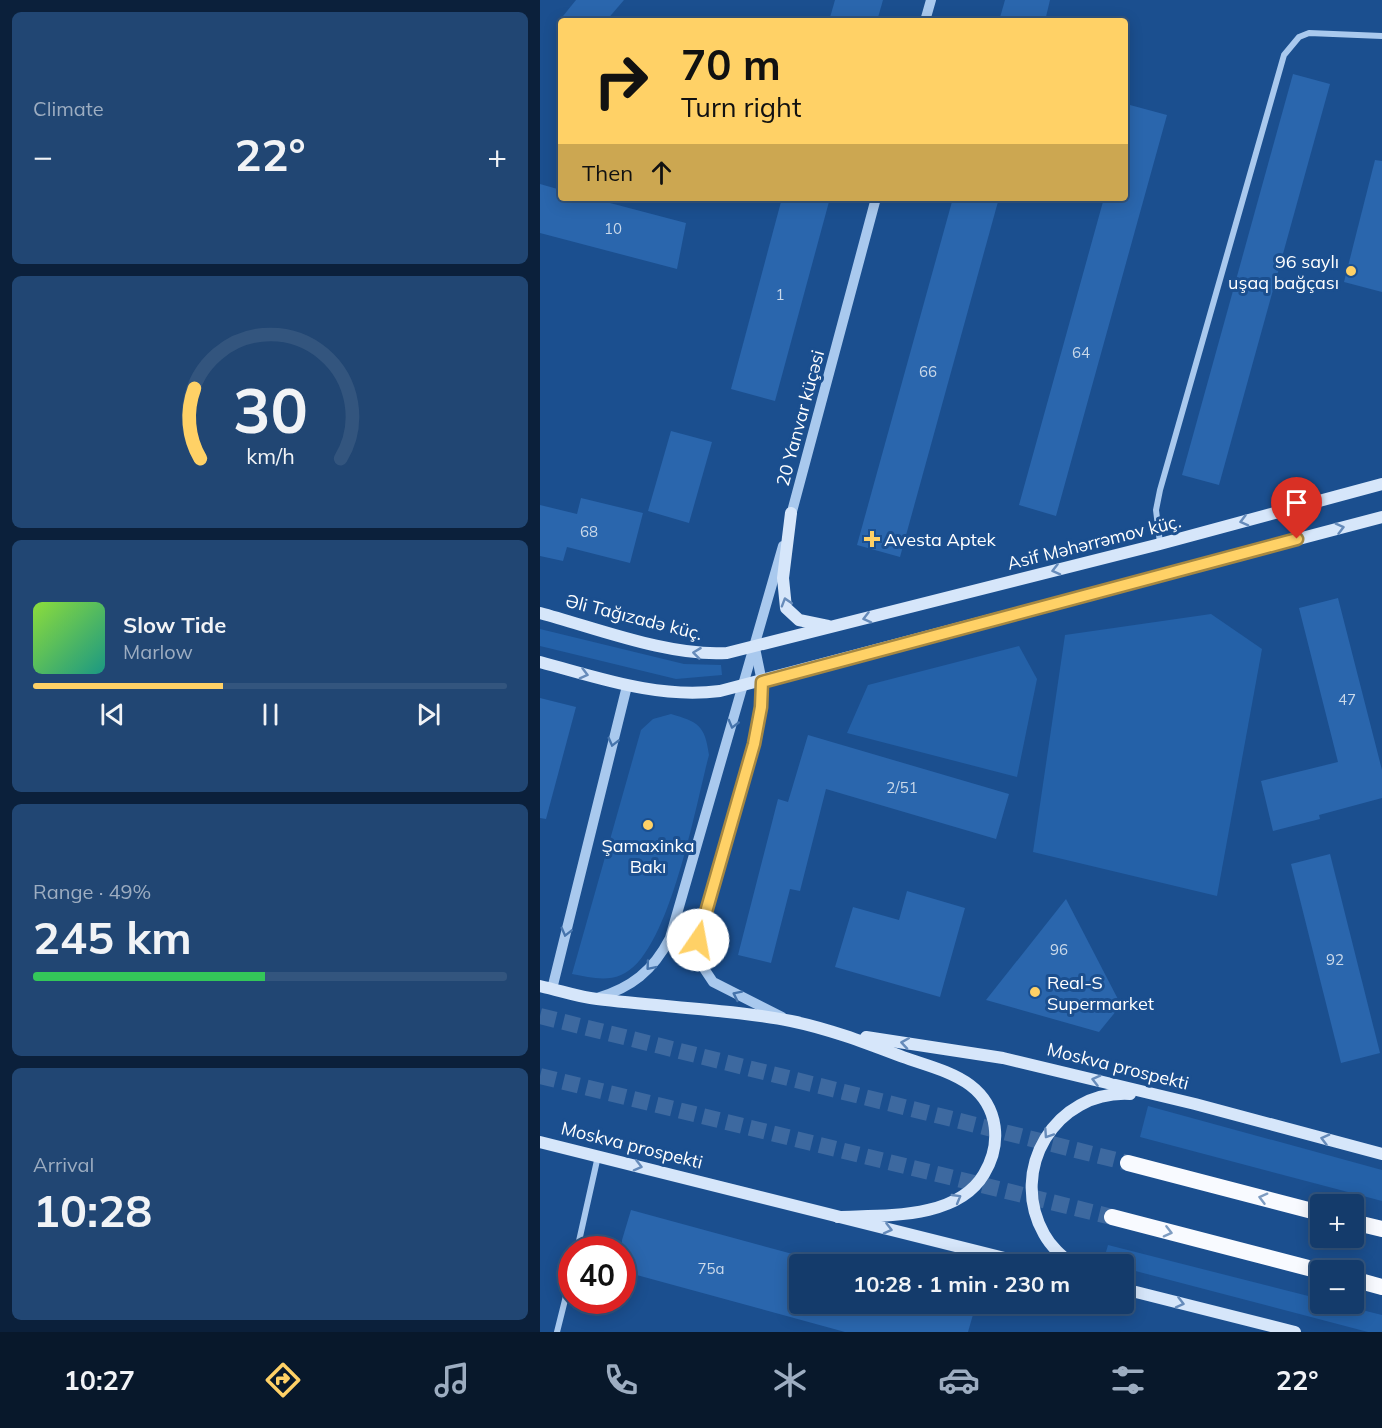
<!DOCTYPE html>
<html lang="en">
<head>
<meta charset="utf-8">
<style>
  body { margin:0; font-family:Mulish,sans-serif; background:#214673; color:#f1f3f6; height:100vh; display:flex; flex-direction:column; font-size:22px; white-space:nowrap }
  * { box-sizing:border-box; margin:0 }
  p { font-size:20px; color:#9dadc1 }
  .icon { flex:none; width:33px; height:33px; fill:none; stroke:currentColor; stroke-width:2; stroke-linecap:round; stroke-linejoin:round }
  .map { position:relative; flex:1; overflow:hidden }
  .details { display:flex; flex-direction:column; gap:12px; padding:12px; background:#0b203b; width:540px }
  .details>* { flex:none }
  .hud { position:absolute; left:18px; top:18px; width:570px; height:183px; border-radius:6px; box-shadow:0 3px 15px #0003,0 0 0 2px #33557e; background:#ffd166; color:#111; overflow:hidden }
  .controls { position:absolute; left:770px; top:1194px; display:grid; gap:12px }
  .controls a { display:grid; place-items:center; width:54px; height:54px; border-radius:6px; background:#143b6b; box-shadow:0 3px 15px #0003,0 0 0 2px #33557e; font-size:30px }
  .speed { position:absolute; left:18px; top:1236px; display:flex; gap:12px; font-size:30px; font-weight:700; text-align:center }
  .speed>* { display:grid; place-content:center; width:78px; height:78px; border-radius:50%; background:#143b6b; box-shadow:0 3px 15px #0003,0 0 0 2px #33557e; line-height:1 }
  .speed .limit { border:9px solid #d22; background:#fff; color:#111 }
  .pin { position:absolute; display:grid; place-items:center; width:51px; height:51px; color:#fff; margin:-62px -26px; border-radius:50% 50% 50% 0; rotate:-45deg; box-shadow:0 0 6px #0007 }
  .pin .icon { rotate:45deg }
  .me { position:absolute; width:66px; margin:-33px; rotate:12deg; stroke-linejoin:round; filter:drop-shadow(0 0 4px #0008) }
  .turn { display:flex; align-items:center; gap:21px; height:126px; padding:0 24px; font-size:27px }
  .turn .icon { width:78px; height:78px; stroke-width:2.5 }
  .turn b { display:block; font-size:42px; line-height:51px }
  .then { display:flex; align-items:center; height:57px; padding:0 24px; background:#0003; gap:12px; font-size:22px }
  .big { font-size:45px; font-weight:700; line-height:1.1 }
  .details .card { flex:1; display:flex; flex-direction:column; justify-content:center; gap:9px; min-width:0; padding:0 21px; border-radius:9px; background:#214673 }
  .details .dial { align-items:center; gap:0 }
  .dial svg { height:156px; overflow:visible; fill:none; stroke:#33557e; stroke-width:7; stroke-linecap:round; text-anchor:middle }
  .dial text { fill:#f1f3f6; stroke:none }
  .song { display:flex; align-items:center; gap:18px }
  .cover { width:72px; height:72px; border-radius:9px; background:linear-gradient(135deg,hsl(90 70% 55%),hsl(170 70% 35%)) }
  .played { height:6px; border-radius:3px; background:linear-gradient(90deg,#ffd166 40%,#33557e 40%) }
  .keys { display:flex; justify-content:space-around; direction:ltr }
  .heat { display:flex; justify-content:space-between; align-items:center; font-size:33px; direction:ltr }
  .charge { height:9px; border-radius:4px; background:linear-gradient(90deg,#34c759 49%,#33557e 0) }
  .trip { position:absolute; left:249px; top:1254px; width:345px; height:60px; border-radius:6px; background:#143b6b; box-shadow:0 3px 15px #0003,0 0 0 2px #33557e; font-weight:700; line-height:60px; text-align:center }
  .tabs { display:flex; height:96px; justify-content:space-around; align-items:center; background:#08182b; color:#9dadc1 }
  .tabs .icon { width:42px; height:42px }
  .tabs .current { color:#ffd166 }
  .tabs b { font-size:27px; color:#f1f3f6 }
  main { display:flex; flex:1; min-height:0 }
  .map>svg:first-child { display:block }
  .green { fill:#2461a8 }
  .building { fill:#2a66ad }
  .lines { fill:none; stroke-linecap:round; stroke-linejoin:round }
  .trunk-tunnel { stroke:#3d69a0; stroke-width:16; stroke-dasharray:16 8; stroke-linecap:butt }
  .minor { stroke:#a9c9ee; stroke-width:6 }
  .tertiary { stroke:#a9c9ee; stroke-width:10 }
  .secondary { stroke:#d6e6fa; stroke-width:12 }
  .trunk { stroke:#f8faff; stroke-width:16 }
  .oneway { stroke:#668bba }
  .oneway2 { stroke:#4674ac }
  .oneway3 { stroke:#7e9cc1 }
  .route-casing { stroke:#a68842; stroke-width:15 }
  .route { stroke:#ffd166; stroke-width:10 }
  .poi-dot { fill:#ffd166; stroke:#1b4f8f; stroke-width:2 }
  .labels { text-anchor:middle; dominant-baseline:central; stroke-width:6; stroke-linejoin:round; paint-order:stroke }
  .number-label { font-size:15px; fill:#cad9ea }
  .poi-label { font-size:18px; fill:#fff; stroke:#1b4f8f; text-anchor:start }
  .street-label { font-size:18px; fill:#fff; stroke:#1b4f8f }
</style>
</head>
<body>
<main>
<section class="details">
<div class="card"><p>Climate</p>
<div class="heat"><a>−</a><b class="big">22°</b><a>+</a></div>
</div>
<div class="card dial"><svg viewBox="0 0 100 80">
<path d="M14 69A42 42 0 1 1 86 69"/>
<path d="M14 69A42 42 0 0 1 11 33" stroke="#ffd166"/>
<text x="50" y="56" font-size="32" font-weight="700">30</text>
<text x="50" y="72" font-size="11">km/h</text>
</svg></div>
<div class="card">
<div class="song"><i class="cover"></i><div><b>Slow Tide</b><p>Marlow</p></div></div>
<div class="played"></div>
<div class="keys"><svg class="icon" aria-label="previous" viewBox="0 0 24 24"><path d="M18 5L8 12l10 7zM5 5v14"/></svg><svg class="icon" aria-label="pause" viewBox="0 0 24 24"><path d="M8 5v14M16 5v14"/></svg><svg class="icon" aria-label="next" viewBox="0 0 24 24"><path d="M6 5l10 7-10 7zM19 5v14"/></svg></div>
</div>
<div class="card"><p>Range · 49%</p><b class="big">245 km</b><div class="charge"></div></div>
<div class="card"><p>Arrival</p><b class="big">10:28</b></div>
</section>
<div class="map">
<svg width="842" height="1332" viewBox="0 0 842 1332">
  <rect width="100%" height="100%" fill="#1b4f8f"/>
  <g class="green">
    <polygon points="671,614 722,649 677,896 493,852 525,635"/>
    <polygon points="0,629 144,664 181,665 182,675 136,679 0,646"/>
    <polygon points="479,646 497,679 477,777 307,733 328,685"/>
    <path d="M131,714c27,8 34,11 38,41 -13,48 -40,202 -88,220 -16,7 -32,2 -49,-1l69,-244 12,-11z"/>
    <polygon points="608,1106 842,1170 842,1201 600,1137"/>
    <polygon points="568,1245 780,1299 780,1304 798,1304 842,1315 842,1332 828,1332 584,1268 584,1264 563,1262"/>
  </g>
  <g class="building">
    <polygon points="36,0 84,0 66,21 19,21"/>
    <polygon points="295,0 343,0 337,21 289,21"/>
    <polygon points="465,0 510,0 505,21 459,21"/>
    <polygon points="753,74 790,84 679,485 642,475"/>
    <polygon points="590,105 627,115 516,516 479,505 564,198 585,198 585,122"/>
    <polygon points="835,160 842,161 842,292 804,282"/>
    <polygon points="0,184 21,190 21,198 51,198 146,223 137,269 0,233"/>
    <polygon points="242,198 290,198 235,401 191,389"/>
    <polygon points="413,198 459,198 360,557 317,545"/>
    <polygon points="131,431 172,442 149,523 108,511"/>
    <polygon points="41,498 103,513 90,563 27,547 23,561 0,556 0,505 37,514"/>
    <polygon points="798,598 842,770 842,798 779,815 780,819 733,831 721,781 798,762 759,608"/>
    <polygon points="0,698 36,707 6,819 0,818"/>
    <polygon points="268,735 469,794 456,839 286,789 260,891 250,889 231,963 198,955 238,799 248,802"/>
    <polygon points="790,854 840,1053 801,1063 751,864"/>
    <polygon points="367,891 425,908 400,997 295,967 313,907 359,920"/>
    <polygon points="526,899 581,1005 559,1032 446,1000"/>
    <polygon points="91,1210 260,1256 260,1304 436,1304 428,1332 305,1332 82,1271 82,1240"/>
  </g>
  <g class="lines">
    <g class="trunk-tunnel">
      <polyline points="0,1016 588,1163"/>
      <polyline points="0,1076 572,1217"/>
    </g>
    <g class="minor">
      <polyline points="620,543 616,510 620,490 744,55 759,37 769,33 842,36"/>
      <polyline points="37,1250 58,1156"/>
      <polyline points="17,1332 32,1272"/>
    </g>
    <g class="tertiary">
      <polyline points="385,21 391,0"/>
      <polyline points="250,519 336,198"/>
      <polyline points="215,648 222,682 221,707 210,758 161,923 158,952 161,964 173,982 242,1017"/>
      <polyline points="12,989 87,686"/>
      <path d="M57,998c34,-10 56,-27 73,-60l113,-392"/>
    </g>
    <g class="secondary">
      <polyline points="251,513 243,578 246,608 259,620 288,626"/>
      <path d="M0,613c56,15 130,44 187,40l433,-109 222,-60"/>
      <path d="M0,662c60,16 118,37 180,29l662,-174"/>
      <path d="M0,986c19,4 38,11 57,13 63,8 133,10 194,22 39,8 75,22 112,36 22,8 48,14 67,28 29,22 32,59 14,89 -27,46 -100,41 -146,43"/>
      <polyline points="326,1037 463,1058 655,1104 842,1154"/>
      <polyline points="0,1142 488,1264"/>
      <path d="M532,1264c-10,-8 -21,-17 -28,-30 -36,-64 11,-144 86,-140"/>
      <polyline points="584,1289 755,1332"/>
    </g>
    <g class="trunk">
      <polyline points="588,1163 780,1213"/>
      <polyline points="572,1217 780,1271"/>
      <polyline points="813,1222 842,1229"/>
      <polyline points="813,1279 842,1287"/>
    </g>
  </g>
  <defs><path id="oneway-chevron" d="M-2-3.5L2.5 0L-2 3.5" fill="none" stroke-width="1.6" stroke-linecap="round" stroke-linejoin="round" transform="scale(1.5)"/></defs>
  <g class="oneway">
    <use href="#oneway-chevron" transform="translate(704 521) rotate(165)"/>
    <use href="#oneway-chevron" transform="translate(800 528) rotate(-15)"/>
    <use href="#oneway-chevron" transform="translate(516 570) rotate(166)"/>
    <use href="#oneway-chevron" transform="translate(246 602) rotate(-107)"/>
    <use href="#oneway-chevron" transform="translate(327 618) rotate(166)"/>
    <use href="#oneway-chevron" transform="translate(157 653) rotate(-173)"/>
    <use href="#oneway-chevron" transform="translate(44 674) rotate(15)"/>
    <use href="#oneway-chevron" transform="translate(365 1043) rotate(-171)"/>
    <use href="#oneway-chevron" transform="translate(556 1080) rotate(-166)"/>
    <use href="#oneway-chevron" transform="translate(508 1134) rotate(124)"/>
    <use href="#oneway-chevron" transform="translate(785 1139) rotate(-165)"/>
    <use href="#oneway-chevron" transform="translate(98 1166) rotate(14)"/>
    <use href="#oneway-chevron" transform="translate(417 1198) rotate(-30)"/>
    <use href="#oneway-chevron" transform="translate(348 1229) rotate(14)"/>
    <use href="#oneway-chevron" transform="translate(640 1303) rotate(14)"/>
  </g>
  <g class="oneway2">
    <use href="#oneway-chevron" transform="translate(193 724) rotate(105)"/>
    <use href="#oneway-chevron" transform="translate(73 742) rotate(104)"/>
    <use href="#oneway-chevron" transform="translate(26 932) rotate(104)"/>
    <use href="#oneway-chevron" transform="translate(110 966) rotate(130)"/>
    <use href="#oneway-chevron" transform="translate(197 995) rotate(-154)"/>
  </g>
  <g class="oneway3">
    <use href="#oneway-chevron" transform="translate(723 1198) rotate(-165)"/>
    <use href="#oneway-chevron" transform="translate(628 1232) rotate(14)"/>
  </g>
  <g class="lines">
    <defs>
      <polyline id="route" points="158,940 214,744 221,707 222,682 757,539"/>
    </defs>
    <use href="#route" class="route-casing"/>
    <use href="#route" class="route"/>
  </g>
  <g class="poi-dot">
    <circle cx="811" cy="271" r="6"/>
    <path d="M329 530h6v6h6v6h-6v6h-6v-6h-6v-6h6z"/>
    <circle cx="108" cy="825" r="6"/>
    <circle cx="495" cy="992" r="6"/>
  </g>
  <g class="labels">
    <g class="number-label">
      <text x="73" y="228">10</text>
      <text x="240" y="294">1</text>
      <text x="541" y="352">64</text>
      <text x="388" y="371">66</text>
      <text x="49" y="531">68</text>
      <text x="807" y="699">47</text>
      <text x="362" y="787">2/51</text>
      <text x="519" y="949">96</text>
      <text x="795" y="959">92</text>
      <text x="171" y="1268">75a</text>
    </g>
    <g class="poi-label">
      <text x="799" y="261" text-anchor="end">96 saylı<tspan x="799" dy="21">uşaq bağçası</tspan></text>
      <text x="344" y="539">Avesta Aptek</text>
      <text x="108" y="845" text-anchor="middle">Şamaxinka<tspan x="108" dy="21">Bakı</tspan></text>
      <text x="507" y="982">Real-S<tspan x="507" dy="21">Supermarket</tspan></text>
    </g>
    <g class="street-label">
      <text transform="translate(260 418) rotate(-75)">20 Yanvar küçəsi</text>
      <text transform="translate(554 542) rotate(-14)">Asif Məhərrəmov küç.</text>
      <text transform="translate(94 617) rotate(14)">Əli Tağızadə küç.</text>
      <text transform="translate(578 1066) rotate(14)">Moskva prospekti</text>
      <text transform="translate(92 1145) rotate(14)">Moskva prospekti</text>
    </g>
  </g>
</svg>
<div class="controls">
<a>+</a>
<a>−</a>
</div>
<div class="speed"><div class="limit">40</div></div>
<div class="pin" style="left:757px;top:539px;background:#d93025"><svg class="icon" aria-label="arrive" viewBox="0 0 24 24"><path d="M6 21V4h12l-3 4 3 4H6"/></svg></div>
<svg class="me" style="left:158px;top:940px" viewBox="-20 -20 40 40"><circle r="19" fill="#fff"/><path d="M0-13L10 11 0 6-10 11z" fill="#ffd166"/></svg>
<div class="trip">10:28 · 1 min · 230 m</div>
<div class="hud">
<div class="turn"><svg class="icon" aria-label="right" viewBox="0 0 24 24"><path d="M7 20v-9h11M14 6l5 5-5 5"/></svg><div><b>70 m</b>Turn right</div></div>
<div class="then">Then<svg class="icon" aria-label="ahead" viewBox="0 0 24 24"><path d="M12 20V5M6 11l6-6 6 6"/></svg></div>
</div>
</div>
</main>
<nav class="tabs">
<b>10:27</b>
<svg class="icon current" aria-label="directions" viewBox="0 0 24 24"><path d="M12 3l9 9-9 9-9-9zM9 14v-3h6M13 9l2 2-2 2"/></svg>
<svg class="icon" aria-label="music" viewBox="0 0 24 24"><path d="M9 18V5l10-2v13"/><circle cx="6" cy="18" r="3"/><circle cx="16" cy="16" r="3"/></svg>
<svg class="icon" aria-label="phone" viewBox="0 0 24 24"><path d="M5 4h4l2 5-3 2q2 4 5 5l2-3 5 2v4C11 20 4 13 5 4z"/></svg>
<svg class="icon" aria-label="climate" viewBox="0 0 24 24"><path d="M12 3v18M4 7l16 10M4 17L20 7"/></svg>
<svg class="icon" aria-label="car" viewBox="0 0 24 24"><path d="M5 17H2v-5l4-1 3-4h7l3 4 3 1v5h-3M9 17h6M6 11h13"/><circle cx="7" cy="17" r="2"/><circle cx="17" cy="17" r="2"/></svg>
<svg class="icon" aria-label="filters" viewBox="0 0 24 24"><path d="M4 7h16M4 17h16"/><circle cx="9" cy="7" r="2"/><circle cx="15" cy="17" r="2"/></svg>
<b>22°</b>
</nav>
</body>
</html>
